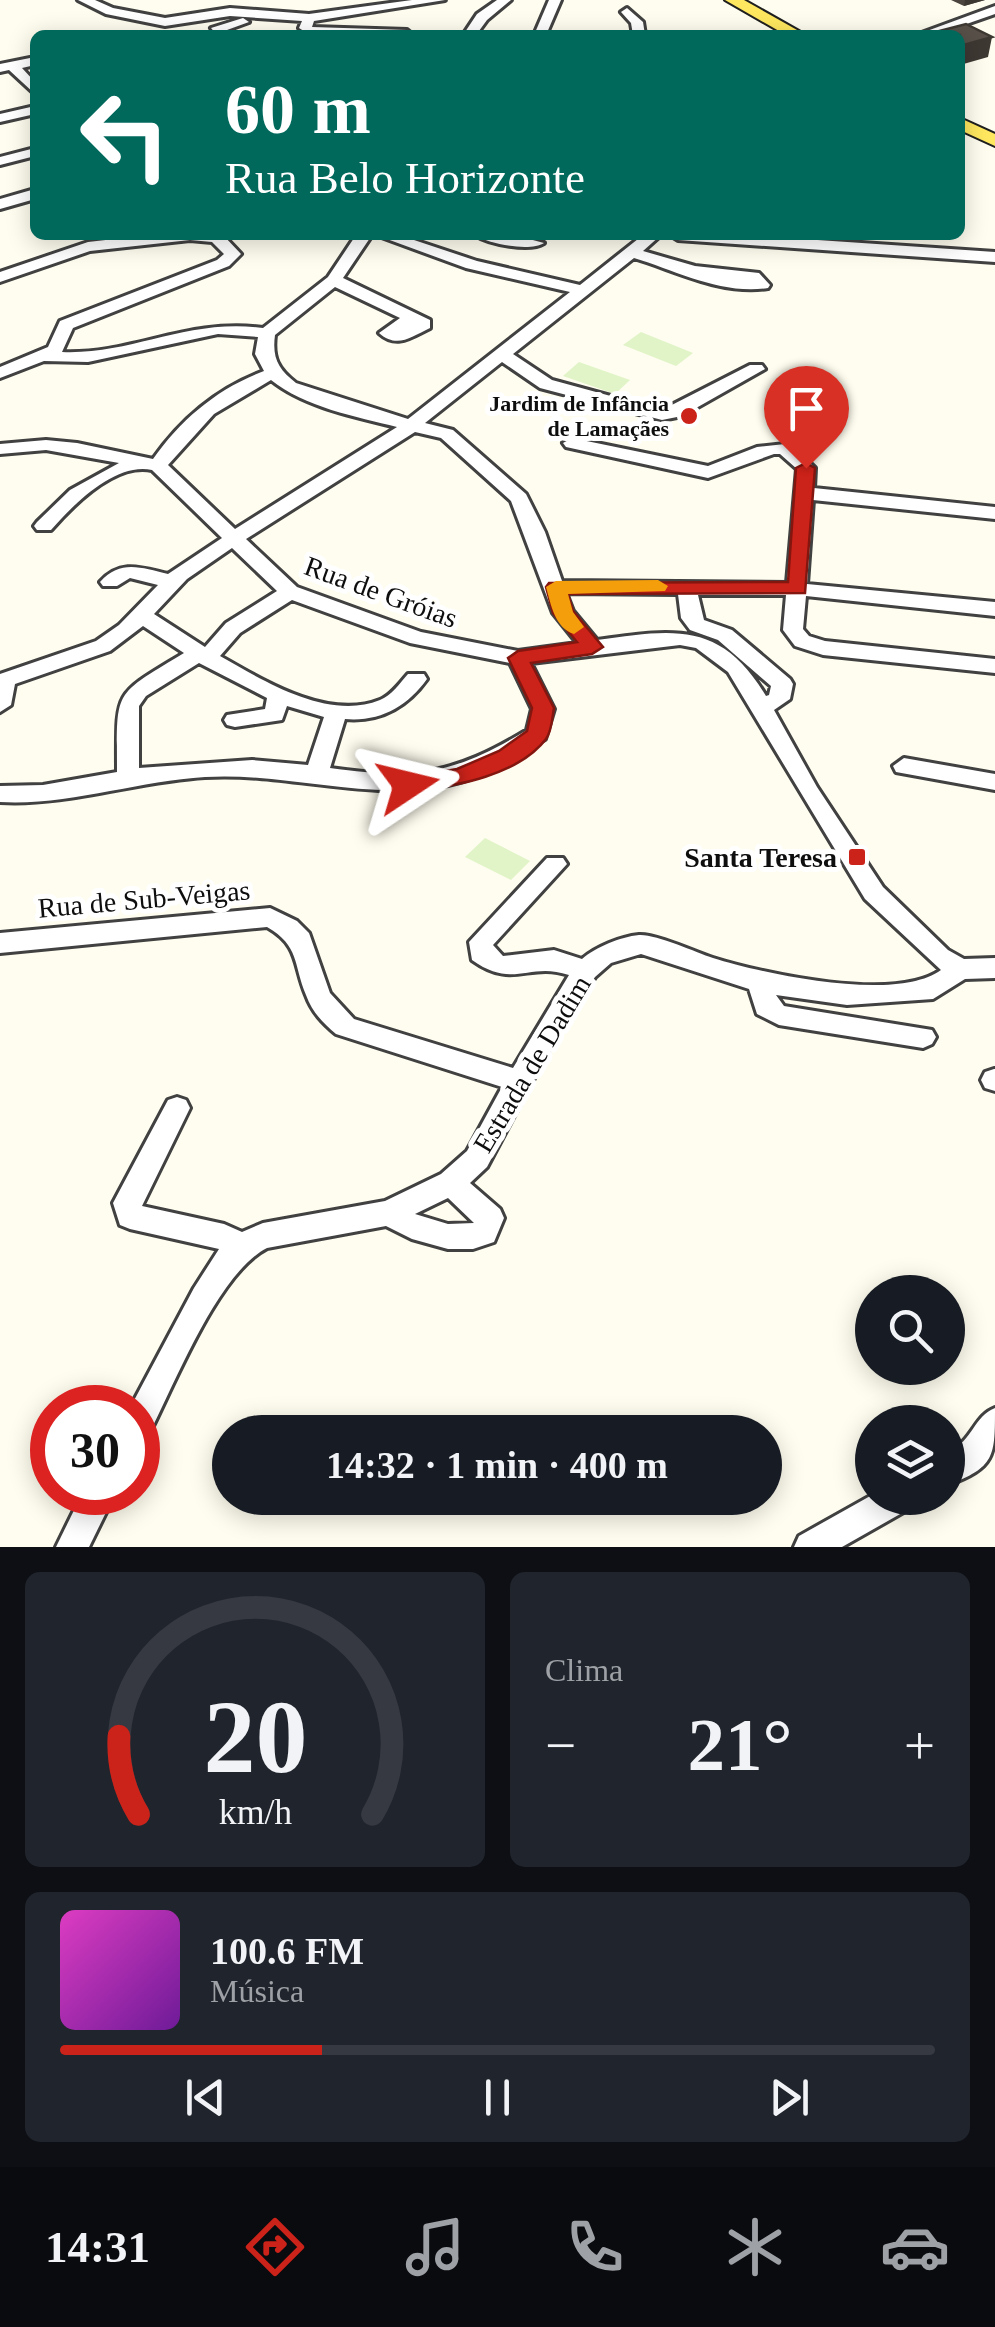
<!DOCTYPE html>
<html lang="pt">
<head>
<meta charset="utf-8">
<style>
  body { margin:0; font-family:"Times New Roman",serif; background:#20242c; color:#f1f3f6; height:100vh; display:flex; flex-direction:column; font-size:38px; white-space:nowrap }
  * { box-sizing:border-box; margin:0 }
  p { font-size:32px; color:#9ea1a6 }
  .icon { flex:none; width:55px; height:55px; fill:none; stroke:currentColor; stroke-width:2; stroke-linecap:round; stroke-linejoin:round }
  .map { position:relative; height:1547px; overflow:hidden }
  .drawer { display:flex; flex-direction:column; gap:25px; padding:25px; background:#0d0f14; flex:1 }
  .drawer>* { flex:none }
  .guide { position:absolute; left:30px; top:30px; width:935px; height:210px; border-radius:15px; box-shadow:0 5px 25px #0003; background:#00695c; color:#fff; overflow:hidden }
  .buttons { position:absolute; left:855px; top:1275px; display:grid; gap:20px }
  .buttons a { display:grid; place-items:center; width:110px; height:110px; border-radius:50%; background:#171b24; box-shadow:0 5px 25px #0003; font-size:50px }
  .speed { position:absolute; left:30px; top:1385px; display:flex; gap:20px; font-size:50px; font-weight:700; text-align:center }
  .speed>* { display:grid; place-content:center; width:130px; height:130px; border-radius:50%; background:#171b24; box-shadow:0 5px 25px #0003; line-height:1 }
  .speed .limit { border:15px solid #d22; background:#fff; color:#111 }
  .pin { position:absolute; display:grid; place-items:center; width:85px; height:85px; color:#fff; margin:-102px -42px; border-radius:50% 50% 50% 0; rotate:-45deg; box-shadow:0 0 10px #0007 }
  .pin .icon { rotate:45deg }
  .me { position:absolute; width:110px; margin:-55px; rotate:80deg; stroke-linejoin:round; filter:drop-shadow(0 0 8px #0008) }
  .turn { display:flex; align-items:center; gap:35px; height:210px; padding:0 30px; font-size:45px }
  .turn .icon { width:130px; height:130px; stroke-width:2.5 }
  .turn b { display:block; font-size:70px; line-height:85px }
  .big { font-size:75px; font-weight:700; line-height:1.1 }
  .drawer .card { flex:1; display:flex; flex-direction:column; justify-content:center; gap:15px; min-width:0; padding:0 35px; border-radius:15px; background:#20242c }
  .drawer .dial { align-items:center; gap:0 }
  .dial svg { height:260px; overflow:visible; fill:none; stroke:#363941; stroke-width:7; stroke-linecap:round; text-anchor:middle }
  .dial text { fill:#f1f3f6; stroke:none }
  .song { display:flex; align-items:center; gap:30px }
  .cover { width:120px; height:120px; border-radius:15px; background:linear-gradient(135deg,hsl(310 70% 55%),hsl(280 70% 35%)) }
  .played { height:10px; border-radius:5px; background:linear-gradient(90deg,#cb2219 30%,#363941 30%) }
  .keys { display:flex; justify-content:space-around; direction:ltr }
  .heat { display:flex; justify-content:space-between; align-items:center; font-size:55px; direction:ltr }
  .drawer .tiles { flex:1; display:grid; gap:25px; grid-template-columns:1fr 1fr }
  .card:last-child { grid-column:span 2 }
  .trip { position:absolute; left:212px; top:1415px; width:570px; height:100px; border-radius:50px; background:#171b24; box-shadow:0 5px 25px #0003; font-weight:700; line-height:100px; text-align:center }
  .tab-bar { display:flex; height:160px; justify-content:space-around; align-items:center; background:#090b0e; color:#9ea1a6 }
  .tab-bar .icon { width:70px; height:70px }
  .tab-bar .on { color:#cb2219 }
  .tab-bar b { font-size:45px; color:#f1f3f6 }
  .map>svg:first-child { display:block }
  .pitch { fill:#e0f4c7 }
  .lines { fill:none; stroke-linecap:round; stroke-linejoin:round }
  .minor-casing { stroke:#414141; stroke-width:6 }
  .major-casing { stroke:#1f1f1f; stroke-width:4 }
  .minor { fill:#fff; fill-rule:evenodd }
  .major { fill:#ffe85f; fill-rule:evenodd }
  .wall { fill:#4c453f }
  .shaded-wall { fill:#3e3833 }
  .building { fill:#585049; stroke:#3e3833; stroke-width:2.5 }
  .route { fill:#cb2219; stroke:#841610; stroke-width:2.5 }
  .slow { fill:#f59e0b }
  .poi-dot { fill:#cb2219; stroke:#fff; stroke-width:4 }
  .labels { text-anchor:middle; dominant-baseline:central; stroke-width:10; stroke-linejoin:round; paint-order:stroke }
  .far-poi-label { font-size:22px; font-weight:bold; fill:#0e0e0e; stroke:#fff; text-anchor:end }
  .street-label { font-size:28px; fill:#0e0e0e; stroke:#fff }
  .poi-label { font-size:28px; font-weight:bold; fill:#0e0e0e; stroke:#fff; text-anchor:end }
</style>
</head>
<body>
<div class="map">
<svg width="995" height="1547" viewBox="0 0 995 1547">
  <rect width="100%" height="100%" fill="#fffdef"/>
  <g class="pitch">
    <polygon points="641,332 693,353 676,366 623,345"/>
    <polygon points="579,362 630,380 615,394 563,376"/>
    <polygon points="485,838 530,861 511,880 465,857"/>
  </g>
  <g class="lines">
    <defs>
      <g id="minor">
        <polygon points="78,0 95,0 113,8 165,18 230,8 309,14 412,0 445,0 314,21 312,27 407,30 413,35 310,35 299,28 302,21 230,16 165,26 106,14"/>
        <polygon points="497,0 511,0 487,20 476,35 463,35 477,14"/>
        <polygon points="549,0 561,0 546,35 534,35"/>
        <polygon points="995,6 995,14 935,35 916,35"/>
        <polygon points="627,8 643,22 645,35 633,35 631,23 621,12"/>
        <polygon points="243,18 249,22 227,30 231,35 217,35 211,28"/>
        <polygon points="35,57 35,65 22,68 35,82 35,94 9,70 0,72 0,64"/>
        <polygon points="35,106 35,114 0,122 0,114"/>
        <polygon points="35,148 35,156 0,165 0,157"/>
        <polygon points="35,189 35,199 0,209 0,199"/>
        <path d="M150,235h73l18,19 -12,12 -156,62 -11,24c71,3 124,-34 201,-24l65,-51 28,-42h16l-29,43 87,42v8c-19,9 -33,21 -51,5l21,-15 -65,-31 -60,48c-3,23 3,34 21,48l112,36 162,-127 -104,-24 -90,-33h23l78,26 103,24 63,-50h18l-18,16 52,15 64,7 11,12 -2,3c-47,7 -91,-17 -134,-30l-121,96 39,26 110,30 88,-45h12l3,4 -83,47 -20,4 -122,-32 -38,-26 -77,61 28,7 73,64 19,38 17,49 225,2 10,-114 -17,-15h-6l-66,24 -142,-31 -3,-4 9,-5 136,28 49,-19 28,-3 6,1 24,23 -1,20 181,19v12l-182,-19 -6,84 188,18v14l-189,-20 -3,33 6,7 16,5 170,18v14l-172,-18 -28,-9 -12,-16 3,-35h-88l6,25 28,10 58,49 3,5 -3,15 -16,11 43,77 66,100 65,63 16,9 31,-1v20l-30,1 -32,20 -86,6 -71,-10 8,11 148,24 4,7 -4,7 -9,4 -144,-23 -22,-11 -8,-25 -108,-35 -30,9 -16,14 -37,56 -71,134 -17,16 30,26 4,9 -10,24 -21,7h-25l-36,-10 -26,-13 -119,22c-49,25 -92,135 -118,186l-11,4v-30h-8l64,-120 25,-39 -89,-20 -10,-4 -7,-22 55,-103 9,-3 9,3 4,8 -48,98 82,18 18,8 21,-9 122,-22 56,-27 26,-23 35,-64 -166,-53c-13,-11 -24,-22 -30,-39 -13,-31 -6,-49 -39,-68l-267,26v-20l270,-25 27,13 12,12 21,60 24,26 159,49 56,-93c-41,-14 -55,15 -97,-15l-3,-18 78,-84h16l4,6 -74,81 10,11 51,-6 28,9c14,-12 38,-22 57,-24 17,-1 56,17 74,23 51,16 183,45 228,12l-76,-71 -137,-227 -32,-24 -16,-3 -149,18 23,46 -9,30c-31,19 -61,39 -97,46 -81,17 -161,-13 -243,-8 -68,4 -137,29 -205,25v-16l43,-1 74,-13c0,-84 -5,-75 67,-119l-41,-27 -33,25 -95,33 -4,21 -11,7v-38l96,-33 23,-16 39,-40 -28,-7 -13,8h-14l-3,-4c21,-23 41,-14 68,-8l54,-36 -70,-68c-37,-8 -79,35 -101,60h-14l-3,-4 3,-4 33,-32 49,-27 -73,-13 -46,4v-10l46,-4 31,3 76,16c28,-40 65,-71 111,-88l-9,-17 3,-17 -40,-3 -130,28 -44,-1 -44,17v-11l48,-20 12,-26 157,-61 7,-6 -12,-12 -22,-2 -100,11 -90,31v-10l88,-30zM271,380c33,27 86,37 126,47l-162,102 -67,-64 46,-51zM415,432l26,6 70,63 42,112 24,30 -59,8 -97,-19 -124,-45 -51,-48zM232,548l45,43 -51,32 -21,24 -51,-33 33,-35zM566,593l112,1 3,24 9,12 28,10 53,46 -2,9 -3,1c-45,-75 -91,-67 -169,-56l-24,-29zM292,600l118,43 100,20 22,46 -5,21c-74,45 -112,50 -197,38l15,-49c35,3 62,-12 82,-40l-3,-5h-16c-8,9 -17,22 -28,26 -52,21 -116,-19 -160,-44l20,-23zM199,663l68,35 -2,11 -38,6 -3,5 3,5 8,2 47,-7 5,-14 37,11 -16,48 -56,-5 -113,8v-62l7,-10zM448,1198l26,25 -26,1 -33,-10z"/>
        <path d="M475,235h39l30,8c-14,9 -55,1 -69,-8z"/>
        <polygon points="670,235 745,235 995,252 995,262 678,240"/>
        <polygon points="904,758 995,774 995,790 896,772 893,766"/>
        <polygon points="994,1069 995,1069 995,1091 985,1088 981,1080 985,1072"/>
        <path d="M995,1408c0,49 0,59 -47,77v-32c26,-14 26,-37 47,-45z"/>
        <polygon points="83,1492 116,1492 89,1547 56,1547"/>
        <polygon points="872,1495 872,1498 914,1498 909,1509 842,1547 794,1547 799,1536"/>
      </g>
      <g id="major">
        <polygon points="725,0 744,0 806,35 786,35"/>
        <polygon points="960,118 995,134 995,146 960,130"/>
      </g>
    </defs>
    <use href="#minor" class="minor-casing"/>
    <use href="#major" class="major-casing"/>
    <use href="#minor" class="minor"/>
    <use href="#major" class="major"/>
  </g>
  <polygon class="wall" points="951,0 985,0 964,6"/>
  <g class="shaded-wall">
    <polygon points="965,0 985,0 964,6"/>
    <polygon points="992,37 988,57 960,65 960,46"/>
  </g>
  <polygon class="building" points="966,24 992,37 960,46 960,35 924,35"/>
  <path class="route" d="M806,463l9,5 -10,125 -237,1 5,17 30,36 -11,7 -61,9 23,45c-2,10 -2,23 -8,31 -29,38 -94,47 -138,54l-8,-2 -3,-6 3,-6 57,-10 42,-18 28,-20 5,-23 -24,-50 10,-7 59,-9 -24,-29 -7,-26 3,-4 239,-1 8,-114z"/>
  <path class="slow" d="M658,580l10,6 -3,5 -97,3 5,18 11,15 -10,7c-19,-6 -23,-29 -28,-47l10,-6z"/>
  <g class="poi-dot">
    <circle cx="689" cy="416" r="10"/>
    <rect x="847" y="847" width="20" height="20" rx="5"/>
  </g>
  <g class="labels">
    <g class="far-poi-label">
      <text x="669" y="403">Jardim de Infância<tspan x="669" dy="25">de Lamaçães</tspan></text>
    </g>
    <g class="street-label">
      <text transform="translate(381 592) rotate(20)">Rua de Gróias</text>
      <text transform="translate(144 899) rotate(-5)">Rua de Sub-Veigas</text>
      <text transform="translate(532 1064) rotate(-59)">Estrada de Dadim</text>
    </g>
    <g class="poi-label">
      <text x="837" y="857">Santa Teresa</text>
    </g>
  </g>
</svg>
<div class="buttons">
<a><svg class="icon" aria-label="search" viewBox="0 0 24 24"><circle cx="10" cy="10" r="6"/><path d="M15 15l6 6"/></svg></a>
<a><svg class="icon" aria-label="layers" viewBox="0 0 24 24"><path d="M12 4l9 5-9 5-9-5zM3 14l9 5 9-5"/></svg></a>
</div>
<div class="speed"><div class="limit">30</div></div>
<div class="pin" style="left:806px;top:468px;background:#d93025"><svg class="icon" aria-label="arrive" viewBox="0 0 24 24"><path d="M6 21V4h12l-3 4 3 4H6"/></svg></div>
<svg class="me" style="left:408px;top:785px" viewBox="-20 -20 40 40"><path d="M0-17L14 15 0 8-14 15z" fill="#cb2219" stroke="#fff" stroke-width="4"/></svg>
<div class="trip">14:32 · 1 min · 400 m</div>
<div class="guide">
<div class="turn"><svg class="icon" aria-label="left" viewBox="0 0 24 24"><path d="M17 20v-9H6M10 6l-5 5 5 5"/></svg><div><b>60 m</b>Rua Belo Horizonte</div></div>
</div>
</div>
<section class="drawer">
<div class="tiles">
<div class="card dial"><svg viewBox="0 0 100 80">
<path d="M14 69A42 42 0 1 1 86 69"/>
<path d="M14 69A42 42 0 0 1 8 45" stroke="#cb2219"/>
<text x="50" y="56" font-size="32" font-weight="700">20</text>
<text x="50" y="72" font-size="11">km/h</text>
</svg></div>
<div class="card"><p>Clima</p>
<div class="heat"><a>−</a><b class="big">21°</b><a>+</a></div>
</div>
<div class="card">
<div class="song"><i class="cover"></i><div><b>100.6 FM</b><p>Música</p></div></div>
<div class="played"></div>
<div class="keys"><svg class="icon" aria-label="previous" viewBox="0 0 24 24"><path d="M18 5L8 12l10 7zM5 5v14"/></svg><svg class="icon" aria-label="pause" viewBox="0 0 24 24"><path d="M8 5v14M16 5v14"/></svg><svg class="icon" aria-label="next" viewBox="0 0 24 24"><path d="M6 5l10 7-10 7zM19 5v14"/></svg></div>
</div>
</div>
</section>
<nav class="tab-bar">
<b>14:31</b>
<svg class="icon on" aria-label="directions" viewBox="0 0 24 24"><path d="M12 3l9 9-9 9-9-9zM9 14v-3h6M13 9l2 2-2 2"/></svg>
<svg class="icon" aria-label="music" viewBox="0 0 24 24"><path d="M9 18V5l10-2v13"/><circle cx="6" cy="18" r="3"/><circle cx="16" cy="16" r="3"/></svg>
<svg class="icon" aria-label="phone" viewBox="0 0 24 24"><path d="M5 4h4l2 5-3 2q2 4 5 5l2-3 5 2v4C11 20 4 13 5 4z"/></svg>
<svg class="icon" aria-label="climate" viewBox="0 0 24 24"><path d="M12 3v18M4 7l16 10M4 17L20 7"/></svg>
<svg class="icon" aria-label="car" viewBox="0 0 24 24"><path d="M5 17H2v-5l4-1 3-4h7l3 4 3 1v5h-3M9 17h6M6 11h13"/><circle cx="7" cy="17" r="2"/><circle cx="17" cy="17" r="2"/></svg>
</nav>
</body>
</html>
